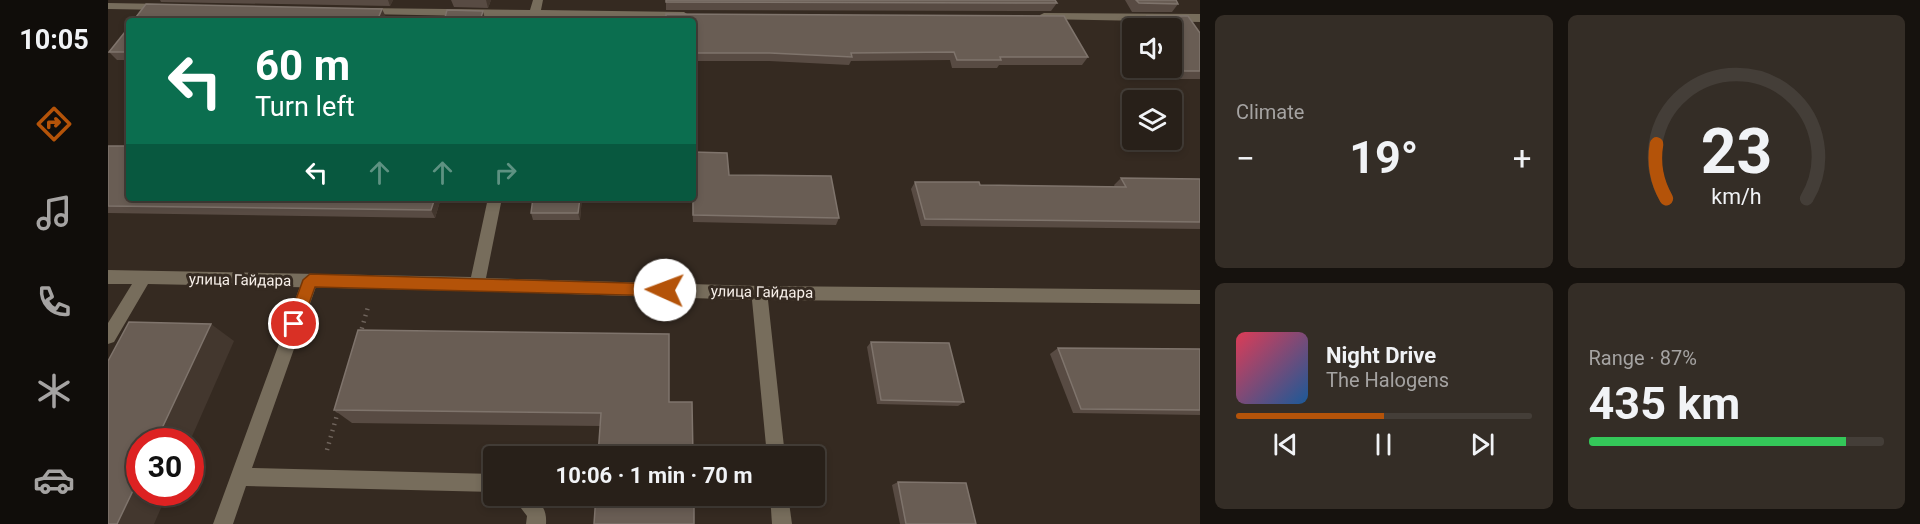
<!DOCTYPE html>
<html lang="en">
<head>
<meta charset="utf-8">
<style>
  body { margin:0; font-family:Roboto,sans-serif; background:#342d26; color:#f1f3f6; height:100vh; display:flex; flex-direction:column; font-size:22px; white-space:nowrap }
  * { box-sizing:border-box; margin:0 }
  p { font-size:20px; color:#a5a3a2 }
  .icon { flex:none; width:33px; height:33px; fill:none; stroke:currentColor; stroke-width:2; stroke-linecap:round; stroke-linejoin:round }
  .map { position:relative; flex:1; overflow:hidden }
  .panel { display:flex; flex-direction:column; gap:15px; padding:15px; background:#16120e; width:720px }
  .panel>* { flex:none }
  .hud { position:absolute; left:18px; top:18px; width:570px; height:183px; border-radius:6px; box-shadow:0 3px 9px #0003,0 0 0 2px #443e38; background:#0b6e4f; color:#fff; overflow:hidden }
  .buttons { position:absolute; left:1014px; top:18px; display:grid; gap:12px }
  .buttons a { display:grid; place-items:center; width:60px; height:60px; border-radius:6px; background:#282019; box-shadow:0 3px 9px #0003,0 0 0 2px #443e38; font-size:30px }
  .speed { position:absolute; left:18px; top:428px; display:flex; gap:12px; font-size:30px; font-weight:700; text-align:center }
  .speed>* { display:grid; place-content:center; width:78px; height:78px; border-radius:50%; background:#282019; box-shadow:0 3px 9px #0003,0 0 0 2px #443e38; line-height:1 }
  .speed .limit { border:9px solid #d22; background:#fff; color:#111 }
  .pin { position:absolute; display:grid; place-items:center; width:51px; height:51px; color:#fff; margin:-26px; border:3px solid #fff; border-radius:50%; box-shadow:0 2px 6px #0007 }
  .me { position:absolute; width:66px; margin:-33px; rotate:272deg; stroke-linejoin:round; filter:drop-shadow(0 0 4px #0008) }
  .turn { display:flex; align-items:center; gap:21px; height:126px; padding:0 30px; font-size:27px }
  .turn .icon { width:78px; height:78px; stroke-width:2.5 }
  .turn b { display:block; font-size:42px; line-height:51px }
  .lanes { display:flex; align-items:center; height:57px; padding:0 30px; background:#0003; justify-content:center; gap:30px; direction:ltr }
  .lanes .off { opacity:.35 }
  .big { font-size:45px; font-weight:700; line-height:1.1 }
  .panel .tile { flex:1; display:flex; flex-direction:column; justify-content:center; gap:9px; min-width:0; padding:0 21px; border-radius:9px; background:#342d26 }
  .panel .dial { align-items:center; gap:0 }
  .dial svg { height:156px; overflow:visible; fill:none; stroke:#443e38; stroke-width:7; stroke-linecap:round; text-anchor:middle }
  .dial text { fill:#f1f3f6; stroke:none }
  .song { display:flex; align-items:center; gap:18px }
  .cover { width:72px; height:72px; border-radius:9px; background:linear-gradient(135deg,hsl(350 70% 55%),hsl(210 70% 35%)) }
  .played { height:6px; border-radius:3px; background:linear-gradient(90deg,#b45309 50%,#443e38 50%) }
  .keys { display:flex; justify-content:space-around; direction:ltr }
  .heat { display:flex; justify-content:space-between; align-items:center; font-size:33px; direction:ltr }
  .charge { height:9px; border-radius:4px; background:linear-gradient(90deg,#34c759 87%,#443e38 0) }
  .panel .tiles { flex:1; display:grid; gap:15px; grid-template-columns:repeat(2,1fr) }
  .trip { position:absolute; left:375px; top:446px; width:342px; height:60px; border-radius:6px; background:#282019; box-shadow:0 3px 9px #0003,0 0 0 2px #443e38; font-weight:700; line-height:60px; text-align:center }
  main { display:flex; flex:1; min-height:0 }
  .menu { display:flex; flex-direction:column; width:108px; justify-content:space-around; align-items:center; background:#100d0a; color:#a5a3a2 }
  .menu .icon { width:42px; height:42px }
  .menu .current { color:#b45309 }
  .menu b { font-size:27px; color:#f1f3f6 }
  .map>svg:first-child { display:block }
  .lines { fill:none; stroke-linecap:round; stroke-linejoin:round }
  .path { stroke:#70655d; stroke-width:4.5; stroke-dasharray:1.5 5; stroke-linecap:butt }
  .lane { fill:#776d5c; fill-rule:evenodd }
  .street { fill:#776d5c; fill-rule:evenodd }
  .wall { fill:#584b43 }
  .shaded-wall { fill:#43372e }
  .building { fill:#695d54; stroke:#7f746c; stroke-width:1.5 }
  .route { fill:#b45309; stroke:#753606; stroke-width:1.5 }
  .labels { text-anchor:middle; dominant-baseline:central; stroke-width:6; stroke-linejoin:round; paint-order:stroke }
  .street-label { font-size:15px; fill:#f7efe9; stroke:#352a21 }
</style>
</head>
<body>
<main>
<nav class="menu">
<b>10:05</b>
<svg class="icon current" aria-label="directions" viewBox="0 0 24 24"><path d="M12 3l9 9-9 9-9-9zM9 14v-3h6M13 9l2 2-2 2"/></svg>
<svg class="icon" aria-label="music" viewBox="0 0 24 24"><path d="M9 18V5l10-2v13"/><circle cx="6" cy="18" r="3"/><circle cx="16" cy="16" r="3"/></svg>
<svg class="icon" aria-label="phone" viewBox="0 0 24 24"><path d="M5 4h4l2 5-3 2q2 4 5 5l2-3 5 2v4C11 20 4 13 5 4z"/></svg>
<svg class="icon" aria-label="climate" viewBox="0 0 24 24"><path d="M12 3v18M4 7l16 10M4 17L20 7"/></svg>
<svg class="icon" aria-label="car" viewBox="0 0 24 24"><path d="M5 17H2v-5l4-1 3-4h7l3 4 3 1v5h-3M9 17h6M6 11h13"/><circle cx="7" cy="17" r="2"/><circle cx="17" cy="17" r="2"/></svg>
</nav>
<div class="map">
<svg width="1092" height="524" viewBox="0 0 1092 524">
  <rect width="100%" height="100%" fill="#352a21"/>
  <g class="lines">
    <g class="path">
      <polyline points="252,335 260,307"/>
      <polyline points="219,450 231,408"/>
    </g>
    <g class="lane">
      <polygon points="202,274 207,276 210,281 144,468 386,474 386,492 138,486 125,524 105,524 194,281 197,276"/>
      <path d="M403,495h22c9,10 14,15 13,29h-20l1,-8z"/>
    </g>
    <g class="street">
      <polygon points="425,0 435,0 433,10 576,12 582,16 576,20 431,17 431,21 419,21 420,17 255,14 249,11 255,8 422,10"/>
      <polygon points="0,3 57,4 63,7 57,10 0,9"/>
      <polygon points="936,13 1092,14 1092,22 932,19 932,15"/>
      <polygon points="380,198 394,198 378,278 651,286 1092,290 1092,304 660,300 677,456 659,456 644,300 369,291 40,284 6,342 0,344 0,323 24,284 0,284 0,270 363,277"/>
      <polygon points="662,495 680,495 684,524 664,524"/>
    </g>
  </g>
  <g class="wall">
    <polygon points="52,0 285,0 282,6 53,2"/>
    <polygon points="343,0 383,0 380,8 346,7"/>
    <polygon points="558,0 949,3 943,11 558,10"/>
    <polygon points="1017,0 1068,0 1070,4 1064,12 1024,12"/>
    <polygon points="1039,16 1092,33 1092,79 1068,79 1061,68 1064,68 1064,28 1035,28 1033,24"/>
    <polygon points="585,21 980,57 974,65 891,65 889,68 844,68 842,60 743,61 741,65 661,61 585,61"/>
    <polygon points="21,27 21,60 9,60 1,52"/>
    <polygon points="0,146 21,198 333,198 327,218 0,213"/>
    <polygon points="621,175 731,218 728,225 585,222 584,198"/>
    <polygon points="1013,178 1092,179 1092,229 813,226 803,189 807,182 872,185 1007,187 1006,185"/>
    <polygon points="474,198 472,220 425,220 423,213"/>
    <polygon points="561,334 492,426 244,423 226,410"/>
    <polygon points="763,342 856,402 850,406 769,404 759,347"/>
    <polygon points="950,348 1092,349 1092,415 965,413 942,354"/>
    <polygon points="790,482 868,524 792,524 784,485"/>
  </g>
  <g class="shaded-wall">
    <polygon points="280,0 285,0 282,6"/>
    <polygon points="378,0 383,0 380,8"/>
    <polygon points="274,9 278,17 276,21 269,21"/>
    <polygon points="375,11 377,19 377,21 372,21"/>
    <polygon points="327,198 333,198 327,218 323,210"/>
    <polygon points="472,198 474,198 472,220 470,213"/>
    <polygon points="103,324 126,341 82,441 48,441"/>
    <polygon points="32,476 32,492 60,492 46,524 9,524"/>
  </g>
  <g class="building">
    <polygon points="558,0 947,0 949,3 558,2"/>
    <polygon points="1028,0 1068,0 1070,4 1031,3"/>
    <polygon points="38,4 274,9 269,21 25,21"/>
    <polygon points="339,10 375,11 372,21 336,21"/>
    <polygon points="558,14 956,16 980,57 892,57 893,60 849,60 846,52 743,53 744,57 662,53 585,53 585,21 558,21"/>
    <polygon points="1039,16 1080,16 1092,33 1092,71 1076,71 1064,52 1064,28 1047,28"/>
    <polygon points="21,27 21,52 1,52"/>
    <polygon points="0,146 21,146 21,198 327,198 323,210 0,206"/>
    <polygon points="585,152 619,153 621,175 723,176 731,218 585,215"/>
    <polygon points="1013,178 1092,179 1092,222 817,219 807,182 871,182 872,185 1018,187"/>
    <polygon points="425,198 472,198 470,213 423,213"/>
    <polygon points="21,322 103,324 48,441 32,441 32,476 9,524 0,524 0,361"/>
    <polygon points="250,330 561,334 561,402 584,402 585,456 490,456 493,413 226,410"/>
    <polygon points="763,342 841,343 856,402 773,400"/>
    <polygon points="950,348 1092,349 1092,410 973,409"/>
    <polygon points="790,482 858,483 868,524 798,524"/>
    <polygon points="488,495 586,495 586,524 486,524"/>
  </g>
  <polygon class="route" points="202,274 557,284 564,290 557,296 207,287 192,329 186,331 179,324 195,280"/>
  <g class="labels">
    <g class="street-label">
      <text transform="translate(132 280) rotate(1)">улица Гайдара</text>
      <text transform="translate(654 292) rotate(1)">улица Гайдара</text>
    </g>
  </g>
</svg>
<div class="buttons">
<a><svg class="icon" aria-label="sound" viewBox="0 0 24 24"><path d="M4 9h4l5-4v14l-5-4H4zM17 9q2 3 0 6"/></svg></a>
<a><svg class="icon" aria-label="layers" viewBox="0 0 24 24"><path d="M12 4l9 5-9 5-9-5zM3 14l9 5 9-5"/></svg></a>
</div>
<div class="speed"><div class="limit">30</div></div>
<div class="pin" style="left:186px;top:324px;background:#d93025"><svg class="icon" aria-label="arrive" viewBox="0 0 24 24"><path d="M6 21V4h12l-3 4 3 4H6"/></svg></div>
<svg class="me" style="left:557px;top:290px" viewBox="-20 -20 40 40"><circle r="19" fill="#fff"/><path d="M0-13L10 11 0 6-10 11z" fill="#b45309"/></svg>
<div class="trip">10:06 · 1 min · 70 m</div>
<div class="hud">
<div class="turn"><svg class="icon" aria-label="left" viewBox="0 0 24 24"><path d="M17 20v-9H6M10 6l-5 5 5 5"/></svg><div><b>60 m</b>Turn left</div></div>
<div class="lanes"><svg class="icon" aria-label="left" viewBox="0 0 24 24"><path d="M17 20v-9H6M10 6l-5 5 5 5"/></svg><svg class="icon off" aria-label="ahead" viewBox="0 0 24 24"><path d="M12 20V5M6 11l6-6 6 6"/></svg><svg class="icon off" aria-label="ahead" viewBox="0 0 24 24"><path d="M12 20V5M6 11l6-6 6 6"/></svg><svg class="icon off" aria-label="right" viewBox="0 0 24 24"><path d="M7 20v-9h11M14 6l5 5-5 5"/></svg></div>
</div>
</div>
<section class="panel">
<div class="tiles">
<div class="tile"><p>Climate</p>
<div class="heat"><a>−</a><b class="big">19°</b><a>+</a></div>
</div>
<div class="tile dial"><svg viewBox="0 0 100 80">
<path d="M14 69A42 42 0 1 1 86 69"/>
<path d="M14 69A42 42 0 0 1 9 41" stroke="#b45309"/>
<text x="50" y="56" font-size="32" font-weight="700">23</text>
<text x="50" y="72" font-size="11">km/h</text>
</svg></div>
<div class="tile">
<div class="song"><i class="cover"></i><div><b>Night Drive</b><p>The Halogens</p></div></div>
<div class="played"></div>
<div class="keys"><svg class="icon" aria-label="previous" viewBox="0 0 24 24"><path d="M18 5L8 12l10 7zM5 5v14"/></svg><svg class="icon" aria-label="pause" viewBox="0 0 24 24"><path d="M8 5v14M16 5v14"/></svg><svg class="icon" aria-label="next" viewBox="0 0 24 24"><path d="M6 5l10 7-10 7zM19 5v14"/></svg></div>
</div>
<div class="tile"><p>Range · 87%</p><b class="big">435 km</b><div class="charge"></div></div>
</div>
</section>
</main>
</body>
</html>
